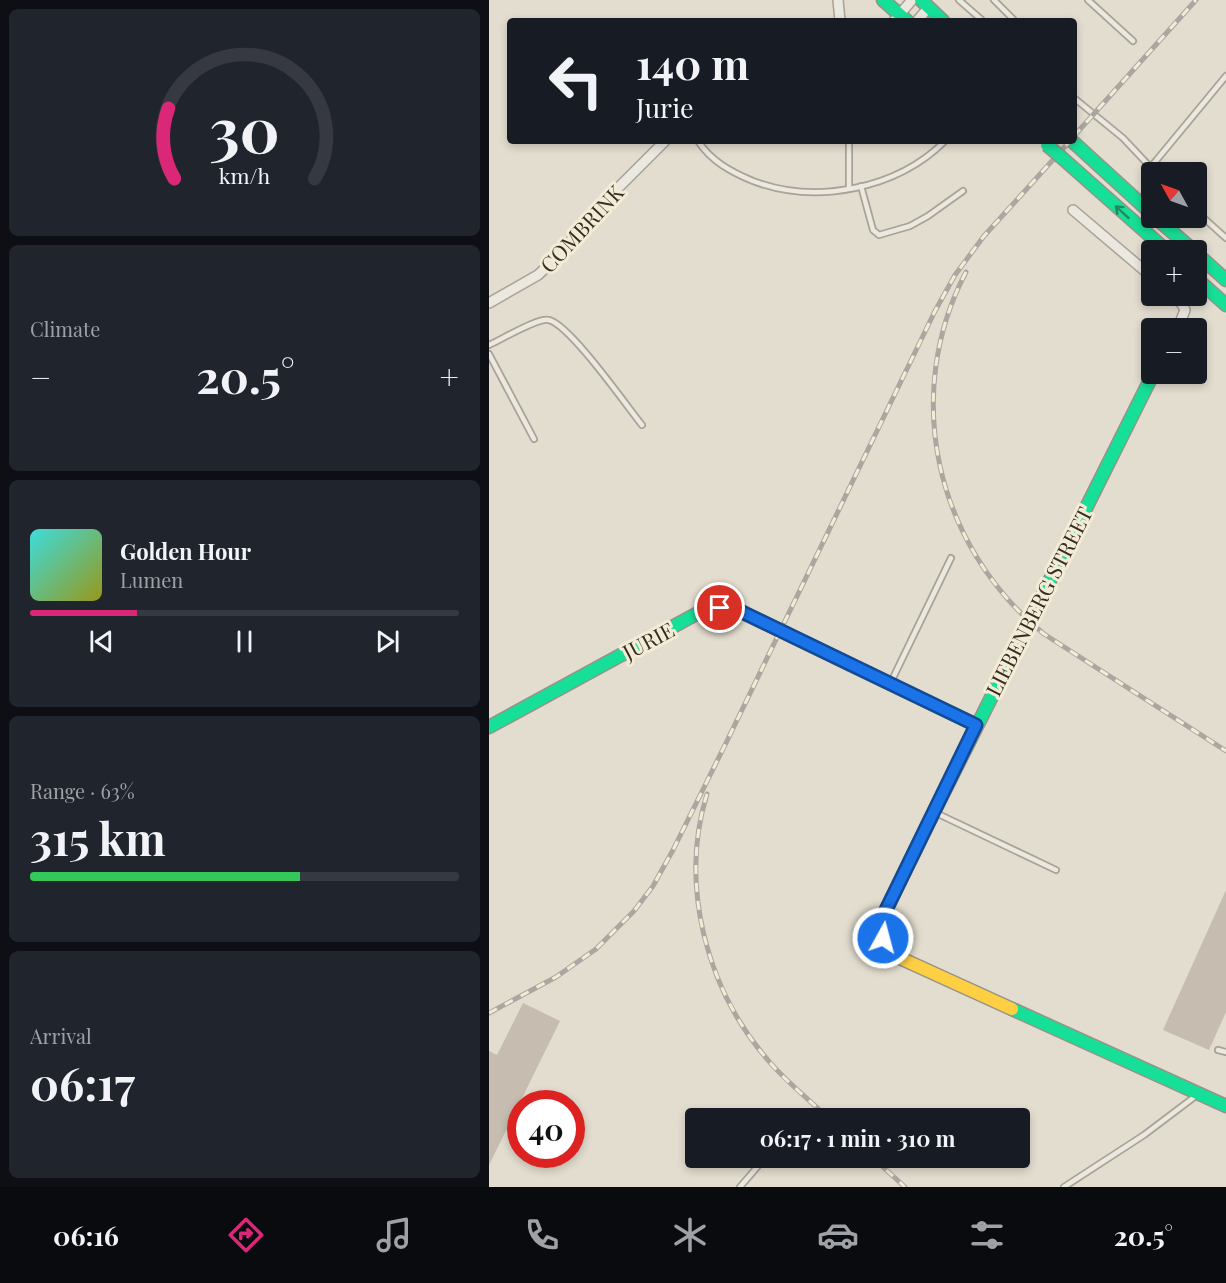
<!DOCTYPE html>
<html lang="en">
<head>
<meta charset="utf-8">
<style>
  body { margin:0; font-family:"Playfair Display",serif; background:#20242c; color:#f1f3f6; height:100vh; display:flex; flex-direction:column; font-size:22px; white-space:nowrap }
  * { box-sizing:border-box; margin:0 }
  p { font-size:20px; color:#9ea1a6 }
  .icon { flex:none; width:33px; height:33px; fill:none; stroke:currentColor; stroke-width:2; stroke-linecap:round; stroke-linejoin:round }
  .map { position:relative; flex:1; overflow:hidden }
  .panel { display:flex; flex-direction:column; gap:9px; padding:9px; background:#0d0f14; width:489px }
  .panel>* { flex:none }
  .banner { position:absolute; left:18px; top:18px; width:570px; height:126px; border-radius:6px; box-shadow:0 3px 9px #0003; background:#171b24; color:#f1f3f6; overflow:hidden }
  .needle { width:39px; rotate:310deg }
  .buttons { position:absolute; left:652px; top:162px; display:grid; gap:12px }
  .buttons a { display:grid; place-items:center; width:66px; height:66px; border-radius:6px; background:#171b24; box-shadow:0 3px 9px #0003; font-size:30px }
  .speed { position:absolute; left:18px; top:1090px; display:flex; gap:12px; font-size:30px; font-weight:700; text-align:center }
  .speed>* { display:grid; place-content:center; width:78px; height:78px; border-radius:50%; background:#171b24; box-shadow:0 3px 9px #0003; line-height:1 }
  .speed .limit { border:9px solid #d22; background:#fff; color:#111 }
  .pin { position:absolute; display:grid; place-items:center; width:51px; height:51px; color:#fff; margin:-26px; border:3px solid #fff; border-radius:50%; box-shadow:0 2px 6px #0007 }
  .me { position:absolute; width:66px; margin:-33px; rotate:7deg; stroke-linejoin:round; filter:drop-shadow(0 0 4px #0008) }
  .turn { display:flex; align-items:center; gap:21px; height:126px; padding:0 30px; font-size:27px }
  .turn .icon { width:78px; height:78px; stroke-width:2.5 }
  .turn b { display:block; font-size:42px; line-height:51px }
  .big { font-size:45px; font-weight:700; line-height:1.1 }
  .panel .tile { flex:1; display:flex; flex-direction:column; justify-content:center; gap:9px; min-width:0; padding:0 21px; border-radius:9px; background:#20242c }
  .panel .dial { align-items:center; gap:0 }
  .dial svg { height:156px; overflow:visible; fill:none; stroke:#363941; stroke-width:7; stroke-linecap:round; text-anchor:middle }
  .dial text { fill:#f1f3f6; stroke:none }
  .song { display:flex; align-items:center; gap:18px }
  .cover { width:72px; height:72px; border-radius:9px; background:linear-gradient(135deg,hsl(180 70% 55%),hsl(60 70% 35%)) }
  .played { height:6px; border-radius:3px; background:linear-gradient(90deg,#db2777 25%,#363941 25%) }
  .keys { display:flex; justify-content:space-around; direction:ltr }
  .heat { display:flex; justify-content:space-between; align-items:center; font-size:33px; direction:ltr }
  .charge { height:9px; border-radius:4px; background:linear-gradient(90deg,#34c759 63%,#363941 0) }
  .trip { position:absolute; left:196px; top:1108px; width:345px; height:60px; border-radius:6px; background:#171b24; box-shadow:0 3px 9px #0003; font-weight:700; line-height:60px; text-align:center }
  .tab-bar { display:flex; height:96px; justify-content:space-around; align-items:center; background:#090b0e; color:#9ea1a6 }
  .tab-bar .icon { width:42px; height:42px }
  .tab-bar .on { color:#db2777 }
  .tab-bar b { font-size:27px; color:#f1f3f6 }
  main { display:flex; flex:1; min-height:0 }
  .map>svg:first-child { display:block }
  .building { fill:#c6bdb0 }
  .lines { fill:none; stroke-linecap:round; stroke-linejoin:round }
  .lane-casing { stroke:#a8a297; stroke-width:8 }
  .street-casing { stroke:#a8a297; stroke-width:12 }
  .fast-casing { stroke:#979288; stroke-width:15 }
  .slow-casing { stroke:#979288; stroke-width:15 }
  .lane { stroke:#ebe8e0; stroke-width:4.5 }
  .street { stroke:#ebe8e0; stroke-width:9 }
  .fast { stroke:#16e098; stroke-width:12 }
  .slow { stroke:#ffcf43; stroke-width:12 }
  .rail-casing { stroke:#aba7a0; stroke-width:5 }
  .rail { stroke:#f2ecd6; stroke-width:3; stroke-dasharray:9; stroke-linecap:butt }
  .fast-bridge-casing { stroke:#979288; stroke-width:15; stroke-linecap:butt }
  .fast-bridge { stroke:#16e098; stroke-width:12 }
  .oneway { stroke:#26865c }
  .route-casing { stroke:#114b97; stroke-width:15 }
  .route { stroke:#1a73e8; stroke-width:10 }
  .labels { text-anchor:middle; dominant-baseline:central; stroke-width:6; stroke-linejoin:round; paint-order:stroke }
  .street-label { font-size:21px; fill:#362c21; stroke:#f2ecd6 }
</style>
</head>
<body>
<main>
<section class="panel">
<div class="tile dial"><svg viewBox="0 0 100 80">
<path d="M14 69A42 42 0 1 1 86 69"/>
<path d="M14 69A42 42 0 0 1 11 33" stroke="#db2777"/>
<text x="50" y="56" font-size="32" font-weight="700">30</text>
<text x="50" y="72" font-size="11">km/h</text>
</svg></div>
<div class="tile"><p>Climate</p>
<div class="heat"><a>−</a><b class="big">20.5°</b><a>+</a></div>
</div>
<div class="tile">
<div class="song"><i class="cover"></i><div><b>Golden Hour</b><p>Lumen</p></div></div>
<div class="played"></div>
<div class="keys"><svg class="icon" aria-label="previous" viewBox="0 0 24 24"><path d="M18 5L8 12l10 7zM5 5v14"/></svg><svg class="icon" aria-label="pause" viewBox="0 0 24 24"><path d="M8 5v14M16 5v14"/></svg><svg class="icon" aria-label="next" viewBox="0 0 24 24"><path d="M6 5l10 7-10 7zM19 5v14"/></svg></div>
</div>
<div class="tile"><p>Range · 63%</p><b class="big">315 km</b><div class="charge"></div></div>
<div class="tile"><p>Arrival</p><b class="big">06:17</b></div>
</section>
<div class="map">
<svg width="737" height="1187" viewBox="0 0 737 1187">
  <rect width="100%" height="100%" fill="#e2ddcf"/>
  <g class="building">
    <polygon points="737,890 737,1012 720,1050 674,1030"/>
    <polygon points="34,1003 71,1021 0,1165 0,1051 8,1055"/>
  </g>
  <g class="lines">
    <defs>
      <g id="lane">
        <polyline points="470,0 494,21"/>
        <polyline points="505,0 526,21"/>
        <polyline points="599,0 644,41"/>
        <polyline points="585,98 634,138 666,172"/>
        <path d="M209,141c13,20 33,31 55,40 63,24 144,8 192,-40"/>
        <polyline points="661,168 737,76"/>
        <polyline points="372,186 384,230 390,235 421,226 439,216 474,191"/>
        <polyline points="360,188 360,141"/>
        <polyline points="708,212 737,238"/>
        <path d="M0,345c12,-5 49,-28 60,-25 21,5 77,85 93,105"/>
        <polyline points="0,354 45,439"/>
        <polyline points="402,682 462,558"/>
        <polyline points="445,812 567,870"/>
        <polyline points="729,1050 737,1052"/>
        <polyline points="251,1187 276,1158"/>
        <polyline points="575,1187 655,1135 708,1095"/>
      </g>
      <g id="street">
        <polyline points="349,0 351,21"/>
        <polyline points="405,21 423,0"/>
        <polyline points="428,21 440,7"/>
        <polyline points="584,210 663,277"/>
        <polyline points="684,296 693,304 696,310 689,328"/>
        <polyline points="0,303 49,275 65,260 122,195 176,141"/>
      </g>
      <g id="fast">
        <polyline points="394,0 418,21"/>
        <polyline points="432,0 454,21"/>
        <polyline points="583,141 663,214"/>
        <polyline points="572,157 677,250"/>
        <polyline points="667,218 704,250"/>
        <polyline points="708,254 737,280"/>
        <polyline points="708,279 737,305"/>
        <polyline points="0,727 209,613 230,608 253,612 360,664"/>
        <polyline points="442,818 664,374"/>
        <polyline points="523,1009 737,1106"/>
      </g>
      <g id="slow">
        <polyline points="360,664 487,725"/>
        <path d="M442,818l-48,98c-2,18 3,30 17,42l112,51"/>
      </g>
    </defs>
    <use href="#lane" class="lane-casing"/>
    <use href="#street" class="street-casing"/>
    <use href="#fast" class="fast-casing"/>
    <use href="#slow" class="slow-casing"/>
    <use href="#lane" class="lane"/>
    <use href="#street" class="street"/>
    <use href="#fast" class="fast"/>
    <use href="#slow" class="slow"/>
    <defs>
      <g id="rail">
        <polyline points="585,136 707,0"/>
        <path d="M477,272c-65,124 -30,274 78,362l182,117"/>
        <path d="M218,794c-28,90 -1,194 60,265 18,22 42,40 62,60"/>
        <polyline points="0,1013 67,977 107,949 145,911 164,886 184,850 237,743 446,311 466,275 495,236 581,141"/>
        <polyline points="384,1158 416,1187"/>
      </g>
    </defs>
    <use href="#rail" class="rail-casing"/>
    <use href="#rail" class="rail"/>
    <defs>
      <polyline id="fast-bridge" points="558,145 572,157"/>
    </defs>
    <use href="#fast-bridge" class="fast-bridge-casing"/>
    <use href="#fast-bridge" class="fast-bridge"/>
  </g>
  <defs><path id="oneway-shaft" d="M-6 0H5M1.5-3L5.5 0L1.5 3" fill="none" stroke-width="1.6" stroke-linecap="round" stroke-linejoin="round" transform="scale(1.5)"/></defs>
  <use class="oneway" href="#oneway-shaft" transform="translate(633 212) rotate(-138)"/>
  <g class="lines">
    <defs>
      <polyline id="route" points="231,608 253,612 487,725 394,916 392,927 394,938"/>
    </defs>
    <use href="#route" class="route-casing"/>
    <use href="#route" class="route"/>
  </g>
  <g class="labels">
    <g class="street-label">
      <text transform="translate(92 228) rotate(-47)">COMBRINK</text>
      <text transform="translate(549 601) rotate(-63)">LIEBENBERG STREET</text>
      <text transform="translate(159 640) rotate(-28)">JURIE</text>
    </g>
  </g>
</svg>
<div class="buttons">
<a><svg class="needle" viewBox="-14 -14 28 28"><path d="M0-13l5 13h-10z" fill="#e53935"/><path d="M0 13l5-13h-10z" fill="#9ea1a6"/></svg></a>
<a>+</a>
<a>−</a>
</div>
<div class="speed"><div class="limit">40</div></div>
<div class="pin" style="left:231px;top:608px;background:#d93025"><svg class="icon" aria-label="arrive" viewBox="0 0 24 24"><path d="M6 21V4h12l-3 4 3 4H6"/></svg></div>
<svg class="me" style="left:394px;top:938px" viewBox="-20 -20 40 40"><circle r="17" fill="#1a73e8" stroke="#fff" stroke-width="3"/><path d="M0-11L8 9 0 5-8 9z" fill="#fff"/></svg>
<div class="trip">06:17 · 1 min · 310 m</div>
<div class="banner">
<div class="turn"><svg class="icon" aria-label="left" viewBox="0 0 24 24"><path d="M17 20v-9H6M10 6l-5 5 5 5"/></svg><div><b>140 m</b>Jurie</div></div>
</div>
</div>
</main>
<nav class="tab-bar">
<b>06:16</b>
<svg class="icon on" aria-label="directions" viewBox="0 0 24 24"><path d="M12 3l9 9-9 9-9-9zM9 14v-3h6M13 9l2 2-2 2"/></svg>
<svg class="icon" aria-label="music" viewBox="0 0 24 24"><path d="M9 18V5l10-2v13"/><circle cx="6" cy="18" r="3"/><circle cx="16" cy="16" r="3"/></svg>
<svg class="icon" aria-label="phone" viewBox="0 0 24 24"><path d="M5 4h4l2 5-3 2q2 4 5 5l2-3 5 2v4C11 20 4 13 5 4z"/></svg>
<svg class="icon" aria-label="climate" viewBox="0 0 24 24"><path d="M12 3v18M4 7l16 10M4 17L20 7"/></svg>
<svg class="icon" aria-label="car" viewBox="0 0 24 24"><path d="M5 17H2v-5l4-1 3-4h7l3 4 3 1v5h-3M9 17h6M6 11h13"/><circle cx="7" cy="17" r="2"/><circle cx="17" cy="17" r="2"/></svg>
<svg class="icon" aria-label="filters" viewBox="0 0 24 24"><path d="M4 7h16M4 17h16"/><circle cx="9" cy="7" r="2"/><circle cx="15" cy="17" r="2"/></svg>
<b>20.5°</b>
</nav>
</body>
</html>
